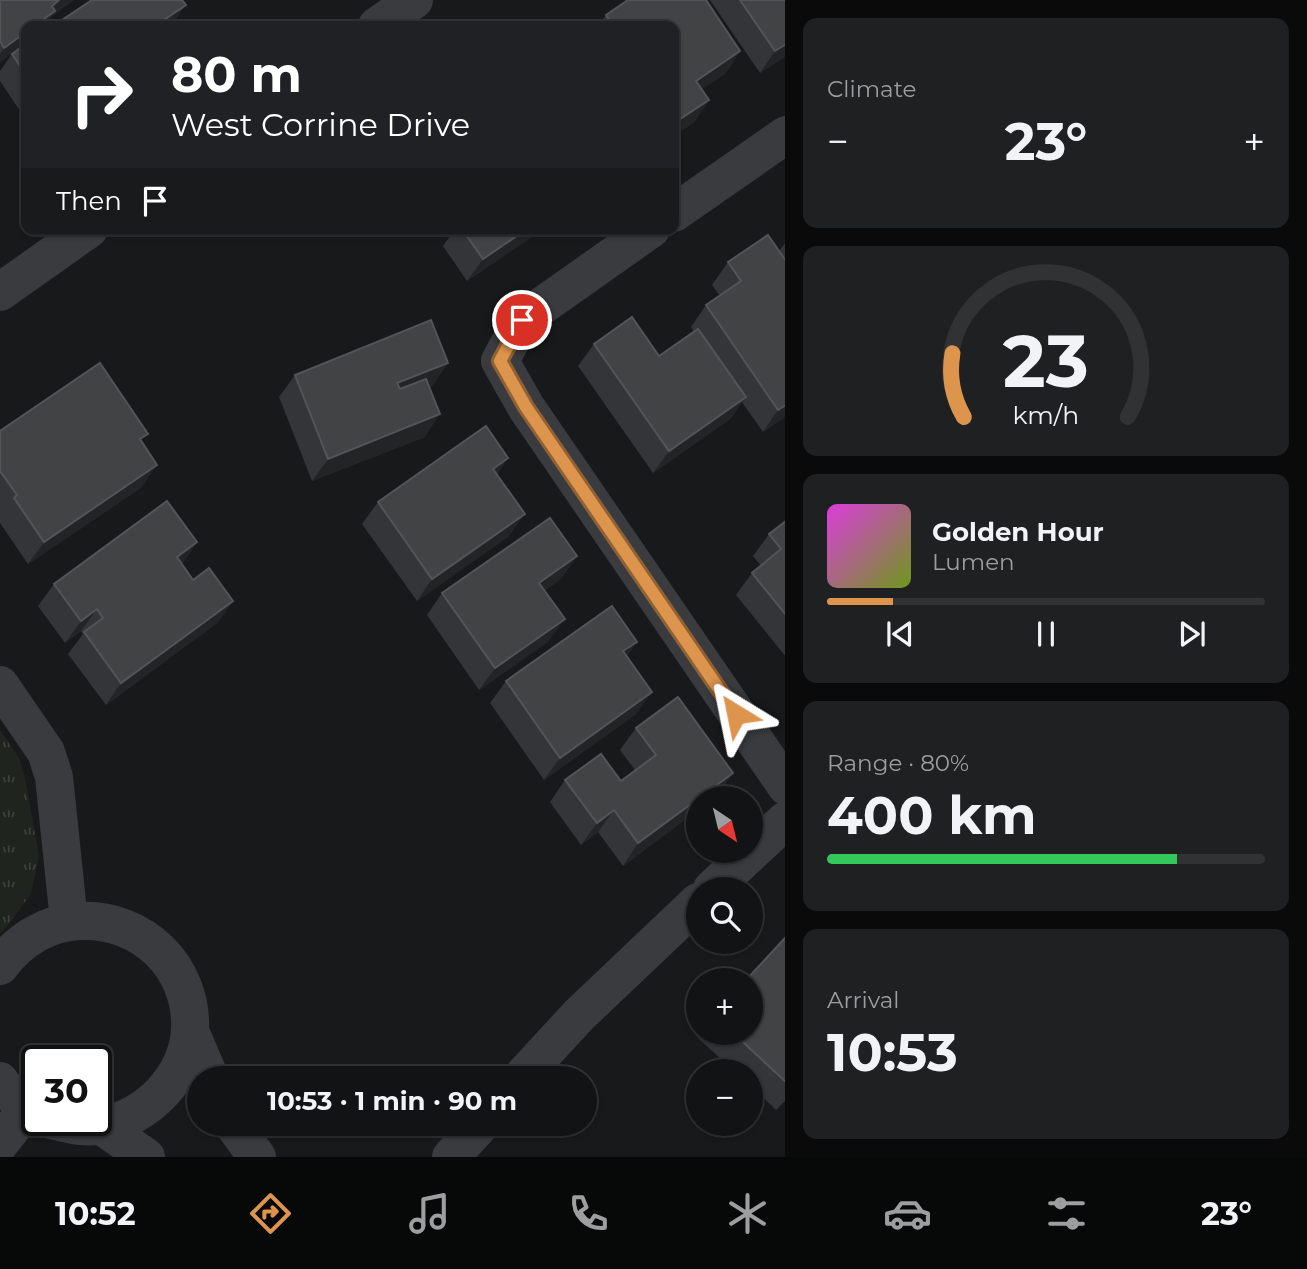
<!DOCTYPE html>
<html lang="en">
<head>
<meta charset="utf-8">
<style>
  body { margin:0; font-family:Montserrat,sans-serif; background:#1f2022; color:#f1f3f6; height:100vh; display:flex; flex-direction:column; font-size:26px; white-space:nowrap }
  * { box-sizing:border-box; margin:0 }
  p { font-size:23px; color:#9c9ea0 }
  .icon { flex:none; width:38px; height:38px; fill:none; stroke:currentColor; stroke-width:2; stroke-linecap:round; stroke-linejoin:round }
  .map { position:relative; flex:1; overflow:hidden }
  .sheet { display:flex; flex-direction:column; gap:18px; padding:18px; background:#0a0a0b; width:522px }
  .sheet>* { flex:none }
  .hud { position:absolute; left:21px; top:21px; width:658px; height:214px; border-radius:14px; box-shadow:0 2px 5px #0004,0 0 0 2px #313234; background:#202124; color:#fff; overflow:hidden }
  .needle { width:46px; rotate:145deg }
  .fabs { position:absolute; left:686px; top:786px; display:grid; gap:14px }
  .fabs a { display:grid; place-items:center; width:77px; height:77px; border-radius:50%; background:#121314; box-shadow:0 2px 5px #0004,0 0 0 2px #313234; font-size:35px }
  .speed { position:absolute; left:21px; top:1045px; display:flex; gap:14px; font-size:35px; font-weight:700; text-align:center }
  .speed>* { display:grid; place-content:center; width:91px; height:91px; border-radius:50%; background:#121314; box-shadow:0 2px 5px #0004,0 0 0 2px #313234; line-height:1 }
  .speed .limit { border:4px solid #111; border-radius:10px; background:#fff; color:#111 }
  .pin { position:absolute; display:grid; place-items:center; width:60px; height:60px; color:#fff; margin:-30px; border:4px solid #fff; border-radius:50%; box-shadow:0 2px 7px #0007 }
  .me { position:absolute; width:77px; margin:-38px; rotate:325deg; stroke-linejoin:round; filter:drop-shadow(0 0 5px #0008) }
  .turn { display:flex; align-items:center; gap:24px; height:147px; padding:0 35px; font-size:32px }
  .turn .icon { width:91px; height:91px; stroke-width:2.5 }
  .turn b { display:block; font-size:49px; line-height:60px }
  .then { display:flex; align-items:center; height:66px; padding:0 35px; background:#0003; gap:14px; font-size:26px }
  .big { font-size:52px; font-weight:700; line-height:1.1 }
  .sheet .tile { flex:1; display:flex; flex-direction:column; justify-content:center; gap:10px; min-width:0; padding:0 24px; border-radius:14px; background:#1f2022 }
  .sheet .dial { align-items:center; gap:0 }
  .dial svg { height:182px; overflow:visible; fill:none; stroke:#313234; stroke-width:7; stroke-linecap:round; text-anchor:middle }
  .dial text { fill:#f1f3f6; stroke:none }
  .song { display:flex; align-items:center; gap:21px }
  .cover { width:84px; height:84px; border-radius:10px; background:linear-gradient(135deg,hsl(300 70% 55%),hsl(80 70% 35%)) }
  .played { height:7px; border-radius:4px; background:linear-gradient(90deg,#dd954e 15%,#313234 15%) }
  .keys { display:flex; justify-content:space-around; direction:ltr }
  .heat { display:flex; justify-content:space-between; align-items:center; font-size:38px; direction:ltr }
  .charge { height:10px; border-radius:5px; background:linear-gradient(90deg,#34c759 80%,#313234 0) }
  .trip { position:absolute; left:187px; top:1066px; width:410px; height:70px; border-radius:35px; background:#121314; box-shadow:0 2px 5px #0004,0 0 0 2px #313234; font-weight:700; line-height:70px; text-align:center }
  .tabs { display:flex; height:112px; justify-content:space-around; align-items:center; background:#070808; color:#9c9ea0 }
  .tabs .icon { width:49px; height:49px }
  .tabs .active { color:#dd954e }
  .tabs b { font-size:32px; color:#f1f3f6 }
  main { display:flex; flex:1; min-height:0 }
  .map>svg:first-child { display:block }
  .grass { fill:url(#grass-tufts) }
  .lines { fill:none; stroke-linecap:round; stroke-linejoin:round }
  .street { stroke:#3a3b3e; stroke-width:38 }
  .wall { fill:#343538 }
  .shaded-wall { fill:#232426 }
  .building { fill:#414345; stroke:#525457; stroke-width:2 }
  .route-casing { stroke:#906133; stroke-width:18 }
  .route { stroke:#dd954e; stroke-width:12 }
</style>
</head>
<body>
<main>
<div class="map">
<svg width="786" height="1157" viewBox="0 0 786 1157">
  <defs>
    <pattern id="grass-tufts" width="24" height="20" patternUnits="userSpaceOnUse" patternTransform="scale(1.75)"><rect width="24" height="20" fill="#1f241f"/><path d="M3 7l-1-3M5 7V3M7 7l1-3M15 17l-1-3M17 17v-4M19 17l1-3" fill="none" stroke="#3d413d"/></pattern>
  </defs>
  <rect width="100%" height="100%" fill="#18191a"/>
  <polygon class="grass" points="0,730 19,758 25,778 39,856 31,894 5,929 0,933"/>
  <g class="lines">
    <g class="street">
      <polyline points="377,26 414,0"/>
      <polyline points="674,213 786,135"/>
      <polyline points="651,229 522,320 500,361 526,407 786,786"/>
      <polyline points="0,292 89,229"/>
      <polyline points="0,685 46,752 54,777 69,921"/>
      <polyline points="712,889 786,820"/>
      <path d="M0,966c19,-26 48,-44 80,-45 62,-3 113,46 110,109 -3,47 -42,87 -87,95 -17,4 -35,-1 -52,-5"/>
      <polyline points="190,1031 210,1078"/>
      <polyline points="521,1078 579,1015 698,902"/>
      <polyline points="0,1081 2,1085 27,1109 37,1114"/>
      <polyline points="233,1124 257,1157"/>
      <polyline points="102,1126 146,1157"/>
      <polyline points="0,1143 27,1109"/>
      <polyline points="451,1157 481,1124"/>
    </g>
  </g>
  <g class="wall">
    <polygon points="0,0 74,0 52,16 45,26 26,26 26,43 0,62"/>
    <polygon points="628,0 706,0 740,51 725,74 702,89 709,100 694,122 674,136 674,26 598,26 606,15"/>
    <polygon points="710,0 786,0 786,56 760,73"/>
    <polygon points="26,44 26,120 0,81 0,71 12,54"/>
    <polygon points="455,229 543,229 467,281 443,246"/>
    <polygon points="786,242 786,416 763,432 742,402 730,419 653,473 578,366 594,344 659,356 694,332 691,327 706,305 720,296 712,285 728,262 779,251"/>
    <polygon points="448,363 432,386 429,387 425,437 312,481 279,397 295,375"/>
    <polygon points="0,431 142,443 142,487 28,564 0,523"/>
    <polygon points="497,474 509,536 417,601 362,524 378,502"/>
    <polygon points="786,521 786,657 736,595 752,573 761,566 753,556 769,534"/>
    <polygon points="197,542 182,564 193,580 233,601 217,623 106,705 68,654 83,634 81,631 65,643 38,606 54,584"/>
    <polygon points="577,556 561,579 545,590 549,641 479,690 427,615 442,593"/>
    <polygon points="627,656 636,714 544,780 490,703 506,681"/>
    <polygon points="636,728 718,795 623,866 598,832 581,845 550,802 565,780 621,781 635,770 620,750"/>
    <polygon points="786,937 786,1100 776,1110 751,1086 751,1071 734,1071 698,1038 701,1032 751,1032"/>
  </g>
  <g class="shaded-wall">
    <polygon points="59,0 74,0 52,16 45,26 34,26 52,6"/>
    <polygon points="186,5 171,26 155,26"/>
    <polygon points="26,32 26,43 0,62 0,54 4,48"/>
    <polygon points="786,44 786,56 760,73 775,51"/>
    <polygon points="740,51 725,74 681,103 696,81"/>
    <polygon points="709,100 694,122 674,136 674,126 677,121"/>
    <polygon points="527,229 543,229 467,281 483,259"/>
    <polygon points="448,363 432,386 382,405 397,383"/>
    <polygon points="746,397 730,419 653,473 669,451"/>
    <polygon points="786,405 786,416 763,432 778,410"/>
    <polygon points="440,414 425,437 312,481 328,459"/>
    <polygon points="508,458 493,481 493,469"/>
    <polygon points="157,465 142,487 28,564 44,542"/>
    <polygon points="525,514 509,536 417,601 432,579"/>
    <polygon points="197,542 182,564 177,557"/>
    <polygon points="577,556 561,579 524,605 539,583"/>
    <polygon points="233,601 217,623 106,705 121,683"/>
    <polygon points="97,609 81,631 65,643 81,621"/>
    <polygon points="565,619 549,641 479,690 495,668"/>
    <polygon points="637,642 622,664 623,651"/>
    <polygon points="652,692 636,714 544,780 560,758"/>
    <polygon points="733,773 718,795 714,798 700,798"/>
    <polygon points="698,799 698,810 623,866 638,843"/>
    <polygon points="614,810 598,832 581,845 597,823"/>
  </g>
  <g class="building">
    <polygon points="0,0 59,0 52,6 55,11 34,26 26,26 26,32 4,48 0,41"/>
    <polygon points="92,0 182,0 186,5 155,26 53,26"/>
    <polygon points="628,0 706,0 740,51 696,81 709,100 677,121 674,116 674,26 613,26 606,15"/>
    <polygon points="740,0 786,0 786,44 775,51"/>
    <polygon points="26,44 26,75 12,54"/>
    <polygon points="462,229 527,229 483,259"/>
    <polygon points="768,235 786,261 786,405 778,410 706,305 741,281 728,262"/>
    <polygon points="632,317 659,356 698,329 746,397 669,451 594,344"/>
    <polygon points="431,320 448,363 397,383 400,389 426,379 440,414 328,459 295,375"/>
    <polygon points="100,363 148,434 140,439 157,465 44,542 14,498 17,495 0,471 0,431"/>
    <polygon points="486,426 508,458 493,469 525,514 432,579 378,502"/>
    <polygon points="167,501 197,542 177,557 193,580 209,568 233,601 121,683 84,632 103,618 97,609 81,621 54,584"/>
    <polygon points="550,518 577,556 539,583 565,619 495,668 442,593"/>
    <polygon points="786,521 786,615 752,573 781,549 769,534"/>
    <polygon points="612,606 637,642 623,651 652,692 560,758 506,681"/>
    <polygon points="678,697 733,773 638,843 614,810 597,823 565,780 601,754 621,781 656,755 636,728"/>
    <polygon points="786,937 786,1082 732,1032 751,1032 751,980 746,980"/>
  </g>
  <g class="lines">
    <defs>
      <polyline id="route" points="522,320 500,361 526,407 736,714"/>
    </defs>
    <use href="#route" class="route-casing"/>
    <use href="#route" class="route"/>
  </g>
</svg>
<div class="fabs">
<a><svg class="needle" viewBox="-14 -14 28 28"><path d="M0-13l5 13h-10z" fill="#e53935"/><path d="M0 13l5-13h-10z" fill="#9c9ea0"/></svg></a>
<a><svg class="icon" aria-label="search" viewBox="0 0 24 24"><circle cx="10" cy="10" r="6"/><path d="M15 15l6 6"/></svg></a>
<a>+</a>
<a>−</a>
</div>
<div class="speed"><div class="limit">30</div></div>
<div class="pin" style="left:522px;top:320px;background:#d93025"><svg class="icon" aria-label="arrive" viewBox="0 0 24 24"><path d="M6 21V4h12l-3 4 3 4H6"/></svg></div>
<svg class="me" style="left:736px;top:714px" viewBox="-20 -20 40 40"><path d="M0-17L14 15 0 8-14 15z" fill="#dd954e" stroke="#fff" stroke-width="4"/></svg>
<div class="trip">10:53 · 1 min · 90 m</div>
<div class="hud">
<div class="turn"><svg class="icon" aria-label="right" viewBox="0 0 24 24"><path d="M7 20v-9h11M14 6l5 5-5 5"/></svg><div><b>80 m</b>West Corrine Drive</div></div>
<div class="then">Then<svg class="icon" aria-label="arrive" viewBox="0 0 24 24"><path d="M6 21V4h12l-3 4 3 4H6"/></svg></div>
</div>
</div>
<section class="sheet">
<div class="tile"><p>Climate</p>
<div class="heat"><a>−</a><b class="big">23°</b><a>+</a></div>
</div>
<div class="tile dial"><svg viewBox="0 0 100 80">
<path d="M14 69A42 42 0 1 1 86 69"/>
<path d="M14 69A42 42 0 0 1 9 41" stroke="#dd954e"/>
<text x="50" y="56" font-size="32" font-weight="700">23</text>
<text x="50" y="72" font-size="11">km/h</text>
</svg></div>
<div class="tile">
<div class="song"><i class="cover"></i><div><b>Golden Hour</b><p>Lumen</p></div></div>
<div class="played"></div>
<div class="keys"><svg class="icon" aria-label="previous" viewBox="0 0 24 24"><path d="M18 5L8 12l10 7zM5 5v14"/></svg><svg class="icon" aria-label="pause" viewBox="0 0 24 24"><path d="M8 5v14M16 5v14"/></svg><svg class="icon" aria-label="next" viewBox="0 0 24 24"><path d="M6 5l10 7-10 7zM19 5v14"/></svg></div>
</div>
<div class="tile"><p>Range · 80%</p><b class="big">400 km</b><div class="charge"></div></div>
<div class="tile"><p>Arrival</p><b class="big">10:53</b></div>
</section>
</main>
<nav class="tabs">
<b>10:52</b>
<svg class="icon active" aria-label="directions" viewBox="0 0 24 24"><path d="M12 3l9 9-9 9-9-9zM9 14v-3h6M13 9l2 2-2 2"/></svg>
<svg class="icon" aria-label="music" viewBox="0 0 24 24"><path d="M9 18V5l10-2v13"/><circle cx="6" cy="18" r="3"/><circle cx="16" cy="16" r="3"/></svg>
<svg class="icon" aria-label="phone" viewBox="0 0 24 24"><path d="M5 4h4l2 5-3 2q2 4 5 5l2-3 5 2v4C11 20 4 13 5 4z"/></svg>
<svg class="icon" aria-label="climate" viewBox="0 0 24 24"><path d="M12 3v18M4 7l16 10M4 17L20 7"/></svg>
<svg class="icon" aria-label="car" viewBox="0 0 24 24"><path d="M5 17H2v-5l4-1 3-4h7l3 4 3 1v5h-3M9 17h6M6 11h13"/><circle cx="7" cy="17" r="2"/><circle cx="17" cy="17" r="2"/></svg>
<svg class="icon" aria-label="filters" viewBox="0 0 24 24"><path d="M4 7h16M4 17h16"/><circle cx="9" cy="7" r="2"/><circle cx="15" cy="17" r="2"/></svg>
<b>23°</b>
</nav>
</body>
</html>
